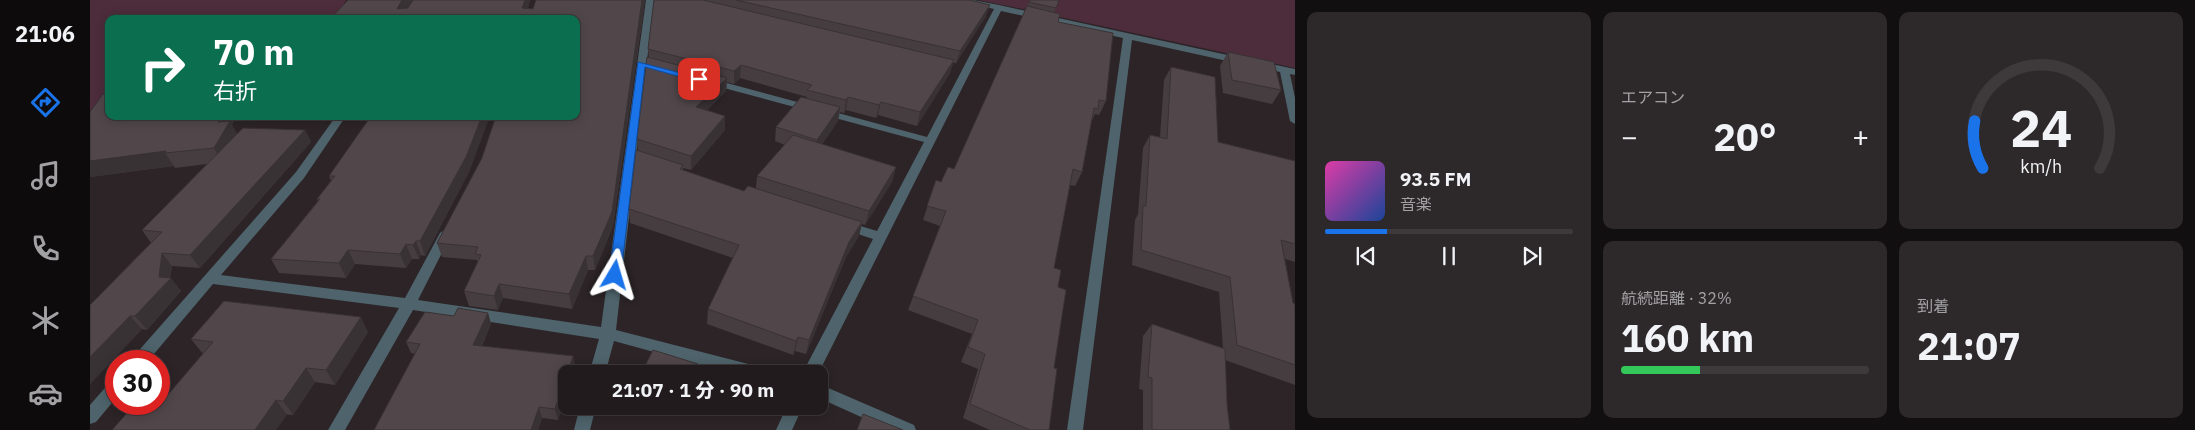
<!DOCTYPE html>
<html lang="ja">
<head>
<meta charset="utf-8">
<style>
  body { margin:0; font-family:"IBM Plex Sans","Noto Sans JP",sans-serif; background:#2d282a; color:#f1f3f6; height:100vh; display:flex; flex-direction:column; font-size:19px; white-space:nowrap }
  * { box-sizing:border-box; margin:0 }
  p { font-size:16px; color:#a2a1a4 }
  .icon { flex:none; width:28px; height:28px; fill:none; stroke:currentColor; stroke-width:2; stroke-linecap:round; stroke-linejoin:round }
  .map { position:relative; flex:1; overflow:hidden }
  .drawer { display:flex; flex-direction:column; gap:12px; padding:12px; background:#120f10; width:900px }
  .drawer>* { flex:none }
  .banner { position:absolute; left:15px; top:15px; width:475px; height:105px; border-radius:10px; box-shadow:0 2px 12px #0003,0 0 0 1px #3e393b; background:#0b6e4f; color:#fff; overflow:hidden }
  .speed { position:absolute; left:15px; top:350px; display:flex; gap:10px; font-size:25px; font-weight:700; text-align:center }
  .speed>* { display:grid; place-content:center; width:65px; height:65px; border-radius:50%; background:#211b1d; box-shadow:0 2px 12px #0003,0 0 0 1px #3e393b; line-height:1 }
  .speed .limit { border:8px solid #d22; background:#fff; color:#111 }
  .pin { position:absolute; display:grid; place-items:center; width:42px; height:42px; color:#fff; margin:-21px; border-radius:10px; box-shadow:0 2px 8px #0006 }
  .me { position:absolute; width:55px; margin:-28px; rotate:7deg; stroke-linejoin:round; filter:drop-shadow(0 0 4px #0008) }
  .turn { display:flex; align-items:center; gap:18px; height:105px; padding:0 25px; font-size:22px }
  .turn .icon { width:65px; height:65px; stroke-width:2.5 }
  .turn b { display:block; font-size:35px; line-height:42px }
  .big { font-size:38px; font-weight:800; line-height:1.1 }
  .drawer .widget { flex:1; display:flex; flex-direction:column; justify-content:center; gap:8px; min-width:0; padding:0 18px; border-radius:10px; background:#2d282a }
  .drawer .dial { align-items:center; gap:0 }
  .dial svg { height:130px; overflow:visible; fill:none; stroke:#3e393b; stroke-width:7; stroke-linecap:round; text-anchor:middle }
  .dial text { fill:#f1f3f6; stroke:none }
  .song { display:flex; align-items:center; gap:15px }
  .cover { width:60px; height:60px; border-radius:8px; background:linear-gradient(135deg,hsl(320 70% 55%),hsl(220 70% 35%)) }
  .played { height:5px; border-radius:2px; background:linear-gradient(90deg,#1a73e8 25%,#3e393b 25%) }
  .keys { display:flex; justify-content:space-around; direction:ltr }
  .heat { display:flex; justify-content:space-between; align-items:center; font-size:28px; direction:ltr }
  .charge { height:8px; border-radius:4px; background:linear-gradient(90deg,#34c759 32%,#3e393b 0) }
  .drawer .tiles { flex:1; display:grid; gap:12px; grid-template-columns:repeat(3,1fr) }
  .widget:first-child { grid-row:span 2 }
  .trip { position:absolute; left:468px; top:365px; width:270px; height:50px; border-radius:10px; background:#211b1d; box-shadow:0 2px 12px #0003,0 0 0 1px #3e393b; font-weight:800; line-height:50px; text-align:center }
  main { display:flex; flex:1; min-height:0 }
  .dock { display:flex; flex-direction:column; width:90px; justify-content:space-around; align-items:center; background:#0d0b0c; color:#a2a1a4 }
  .dock .icon { width:35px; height:35px }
  .dock .on { color:#1a73e8 }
  .dock b { font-size:22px; color:#f1f3f6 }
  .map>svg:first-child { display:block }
  .green { fill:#4d2c3b }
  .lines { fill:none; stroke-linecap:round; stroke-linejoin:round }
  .minor { fill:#4e636b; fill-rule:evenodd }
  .wall { fill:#463d40; fill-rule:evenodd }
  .shaded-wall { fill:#393234 }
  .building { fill:#51474b; stroke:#393234 }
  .route { fill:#1a73e8; stroke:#114b97 }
</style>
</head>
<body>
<main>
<nav class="dock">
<b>21:06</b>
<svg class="icon on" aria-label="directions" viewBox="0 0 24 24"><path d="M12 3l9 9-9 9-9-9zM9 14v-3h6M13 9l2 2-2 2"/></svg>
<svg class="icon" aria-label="music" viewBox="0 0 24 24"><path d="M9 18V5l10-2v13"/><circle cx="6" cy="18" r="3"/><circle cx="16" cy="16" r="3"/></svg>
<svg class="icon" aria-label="phone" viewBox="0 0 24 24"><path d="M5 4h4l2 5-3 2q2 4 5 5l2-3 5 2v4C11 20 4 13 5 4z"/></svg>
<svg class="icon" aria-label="climate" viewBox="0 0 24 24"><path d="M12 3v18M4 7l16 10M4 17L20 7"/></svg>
<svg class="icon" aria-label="car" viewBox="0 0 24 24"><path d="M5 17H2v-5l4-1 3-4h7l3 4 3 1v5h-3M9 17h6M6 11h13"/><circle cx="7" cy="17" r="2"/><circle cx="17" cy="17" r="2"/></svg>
</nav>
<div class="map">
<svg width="1205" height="430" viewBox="0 0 1205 430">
  <rect width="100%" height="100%" fill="#2c2427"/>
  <g class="green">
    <polygon points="0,0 256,0 248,14 243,19 19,19 19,111 0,118"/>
    <polygon points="888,0 1205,0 1205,68 933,9"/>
  </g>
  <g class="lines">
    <g class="minor">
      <polygon points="556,0 564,0 526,330 670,367 676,369 678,374 644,374 524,341 515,374 499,374 509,339 323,310 255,430 238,430 309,308 123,284 58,361 41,361 44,356 206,172 246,116 256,116 214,178 131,275 315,298 350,233 356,229 362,233 328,300 511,327"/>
      <polygon points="868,0 883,0 909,5 1151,58 1156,61 1151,64 1042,40 993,430 977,430 1033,38 911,11 728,374 712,374 783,239 750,228 748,225 754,221 787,231 834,142 619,84 617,82 622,79 837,137 904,9"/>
      <polygon points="1171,62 1205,69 1205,75 1200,74 1205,98 1205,124 1200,121 1190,72 1168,67 1166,65"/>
      <polygon points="26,380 26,398 6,422 0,424 0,405 20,382"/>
      <polygon points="729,384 824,425 826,430 800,430 729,398"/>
      <polygon points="490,406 506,406 500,430 484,430"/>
      <polygon points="697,406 713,406 702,430 686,430"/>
    </g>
  </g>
  <g class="wall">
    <polygon points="258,0 322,0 317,8 323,0 440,0 438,8 443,9 446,0 555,0 523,226 505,270 498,270 482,309 413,298 408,310 379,306 374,291 388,263 387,260 352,257 347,243 392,158 406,116 486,116 486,19 242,19 241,18"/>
    <path d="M564,0h316l16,16 -30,47h-3l-3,10 -33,53 -39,-11 -2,3 -30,-8 -2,3 -4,-1 -2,9 -16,23 74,23 -4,15 -27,43 -3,-1 -3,12 -13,21 -40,97 -11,-3 -2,4 -86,-31 1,-15 25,-51 -103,-35 -1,-14 9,-58 -1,-12 12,-81 -1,-9zM650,78l67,19 -1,1 -30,29 -1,14 10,4 -28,31 -1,12 -12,3 -61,-21v-2l8,2 34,-40v-14l-18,-6 19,-19 1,-9 7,2z"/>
    <polygon points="940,0 969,0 964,13 968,22 1016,101 1009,115 1005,114 1001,122 992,172 985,186 980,185 964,268 968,287 964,368 959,430 900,430 873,418 888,369 871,362 882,334 818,310 850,226 833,220 846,180 851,182 864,169"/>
    <polygon points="1138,52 1191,90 1182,104 1133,93 1130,66"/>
    <polygon points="1081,67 1128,142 1205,161 1205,262 1195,259 1203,303 1205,304 1205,385 1135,360 1137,404 1140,430 1053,430 1053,390 1049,389 1053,336 1062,324 1133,348 1129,292 1042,265 1045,220 1048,214 1053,148 1060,135 1070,137 1074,80"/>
    <polygon points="142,125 147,134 215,130 221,142 110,268 82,266 80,278 91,291 57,330 52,329 0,384 0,305 61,243 52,230 117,164 85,168 84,166 0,177"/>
    <polygon points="380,170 335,256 331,255 329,259 322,259 316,268 265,264 256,278 189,273 181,259 228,201 227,199 241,181 239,176"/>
    <polygon points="398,313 401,324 392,346 483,356 485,367 476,374 476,395 468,420 452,418 448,430 284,430 325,354 321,353 316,342"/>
    <polygon points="278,332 245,385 225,382 203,415 70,404 113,354 101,339"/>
    <polygon points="562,406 596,406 592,416"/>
  </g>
  <g class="shaded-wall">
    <polygon points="312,0 322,0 312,19 307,9"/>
    <polygon points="435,0 440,0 435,19 432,8"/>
    <polygon points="552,0 555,0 523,226 505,270 503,256"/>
    <polygon points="900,5 896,16 866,63 870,51"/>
    <polygon points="864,60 860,73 827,126 830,112"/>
    <polygon points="651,65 650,78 644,84 644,71"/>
    <polygon points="637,78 636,91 606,121 606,107"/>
    <polygon points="758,97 756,110 754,113 756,100"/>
    <polygon points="791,102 788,115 786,118 789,105"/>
    <polygon points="750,107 748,121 724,154 727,140"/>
    <polygon points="132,116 148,116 142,125 148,135 132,163 124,148 128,122"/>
    <polygon points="392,116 400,116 380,170 335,256 330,241"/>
    <polygon points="635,116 635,130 601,170 601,156"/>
    <polygon points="215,130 221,142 110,268 100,255"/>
    <polygon points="76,151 75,153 84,166 0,177 0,161"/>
    <polygon points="806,167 802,182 775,225 779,211"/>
    <polygon points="772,222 769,236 756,257 716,354 719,340 759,242"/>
    <polygon points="326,241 331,255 329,259 323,245"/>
    <polygon points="316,244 322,259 316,268 310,254"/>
    <polygon points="258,250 265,264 256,278 249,263"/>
    <polygon points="72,253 82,266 80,279 81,278 91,291 57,330 45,316 69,277"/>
    <polygon points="496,256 498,270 482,309 479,294"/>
    <polygon points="409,284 413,298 408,310 404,296"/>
    <polygon points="398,313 401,324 387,356 383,345"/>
    <polygon points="40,316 52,329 0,384 0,357"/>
    <polygon points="271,317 278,332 245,385 236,370"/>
    <polygon points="708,337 705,351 703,355 706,341"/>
    <polygon points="483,356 485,367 483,374 477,374"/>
    <polygon points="608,364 608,374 604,374"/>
    <polygon points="216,368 225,382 203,415 193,401"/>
    <polygon points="476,376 476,395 468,420 465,409"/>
    <polygon points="186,400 197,415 186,430 165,430"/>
    <polygon points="591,406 596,406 592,416"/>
    <polygon points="449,407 452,418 448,430 441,430"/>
  </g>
  <g class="building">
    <polygon points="258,0 312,0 307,9 318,8 323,0 435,0 432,8 443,9 446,0 552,0 522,212 503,256 496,256 479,294 409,284 404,296 374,291 391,255 385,254 388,247 347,243 392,158 406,116 486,116 486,19 297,19 241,18"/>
    <polygon points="564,0 613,0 864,60 830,112 791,102 789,105 758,97 756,100 717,90 722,85 651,65 644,71 558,49"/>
    <polygon points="646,0 880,0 900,5 870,51"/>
    <polygon points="940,0 969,0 966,8 939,2"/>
    <polygon points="937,6 970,14 968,22 1023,33 1016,101 1009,100 1008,109 1004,108 992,172 983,169 964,268 971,270 968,287 976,290 964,368 967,369 959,430 940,430 880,404 895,354 878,347 888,320 823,296 856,211 837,206 846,180 851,182 858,167 864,169"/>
    <polygon points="1138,52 1184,62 1191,90 1142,80"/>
    <polygon points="557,57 637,78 606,107 635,116 601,156 547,139"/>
    <polygon points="1081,67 1125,77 1128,142 1205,161 1205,244 1191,240 1203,303 1205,304 1205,365 1147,345 1140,277 1051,250 1053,206 1056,206 1060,135 1077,139"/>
    <polygon points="13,94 19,94 19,116 132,116 128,122 140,121 124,148 75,153 76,151 0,161 0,112"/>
    <polygon points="711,97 750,107 727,140 686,127"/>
    <polygon points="281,116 392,116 376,157 330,241 326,241 323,245 316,244 310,254 258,250 249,263 181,259 230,199 227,199 245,176 239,176"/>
    <polygon points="153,128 215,130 100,255 72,253 69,277 81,278 45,316 40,316 0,357 0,305 72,232 52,230"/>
    <polygon points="703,135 806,167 779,211 667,176"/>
    <polygon points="546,150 593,165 590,169 654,191 658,186 772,222 759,242 719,340 708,337 706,341 618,309 649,245 539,209"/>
    <polygon points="134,301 271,317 236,370 216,368 193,401 186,400 165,430 22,430 45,404 70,404 123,342 101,339"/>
    <polygon points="368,308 398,313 383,345 483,356 477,374 476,374 476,376 465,409 449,407 441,430 284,430 330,344 316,342 335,312 364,316"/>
    <polygon points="1062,324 1135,349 1137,404 1140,430 1062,430 1062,378 1058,377"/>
    <polygon points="563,350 608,364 604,374 551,374"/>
    <polygon points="773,414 813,430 767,430"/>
  </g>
  <polygon class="route" points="548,62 614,79 609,82 555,67 531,275 525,280 519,275"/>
</svg>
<div class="speed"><div class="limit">30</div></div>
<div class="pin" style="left:609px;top:79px;background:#d93025"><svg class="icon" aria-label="arrive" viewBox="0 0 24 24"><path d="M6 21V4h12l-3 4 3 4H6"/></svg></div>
<svg class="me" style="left:525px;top:275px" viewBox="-20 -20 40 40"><path d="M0-17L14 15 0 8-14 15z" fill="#1a73e8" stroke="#fff" stroke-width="4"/></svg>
<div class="trip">21:07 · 1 分 · 90 m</div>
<div class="banner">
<div class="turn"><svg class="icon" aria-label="right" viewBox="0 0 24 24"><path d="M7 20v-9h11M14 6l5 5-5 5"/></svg><div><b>70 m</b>右折</div></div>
</div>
</div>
<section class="drawer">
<div class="tiles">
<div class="widget">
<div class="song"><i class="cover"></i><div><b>93.5 FM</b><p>音楽</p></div></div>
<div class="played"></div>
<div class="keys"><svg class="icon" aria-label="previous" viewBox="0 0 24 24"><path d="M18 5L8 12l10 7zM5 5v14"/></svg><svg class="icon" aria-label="pause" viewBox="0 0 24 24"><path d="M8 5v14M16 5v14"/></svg><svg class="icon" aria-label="next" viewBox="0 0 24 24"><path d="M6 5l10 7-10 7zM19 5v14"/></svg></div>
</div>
<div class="widget"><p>エアコン</p>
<div class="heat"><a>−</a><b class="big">20°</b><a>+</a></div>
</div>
<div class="widget dial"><svg viewBox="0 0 100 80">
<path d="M14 69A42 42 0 1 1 86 69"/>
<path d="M14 69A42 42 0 0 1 9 40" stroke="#1a73e8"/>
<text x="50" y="56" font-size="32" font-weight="700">24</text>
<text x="50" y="72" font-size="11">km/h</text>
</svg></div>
<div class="widget"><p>航続距離 · 32%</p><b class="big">160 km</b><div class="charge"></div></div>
<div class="widget"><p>到着</p><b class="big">21:07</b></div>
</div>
</section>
</main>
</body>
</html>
